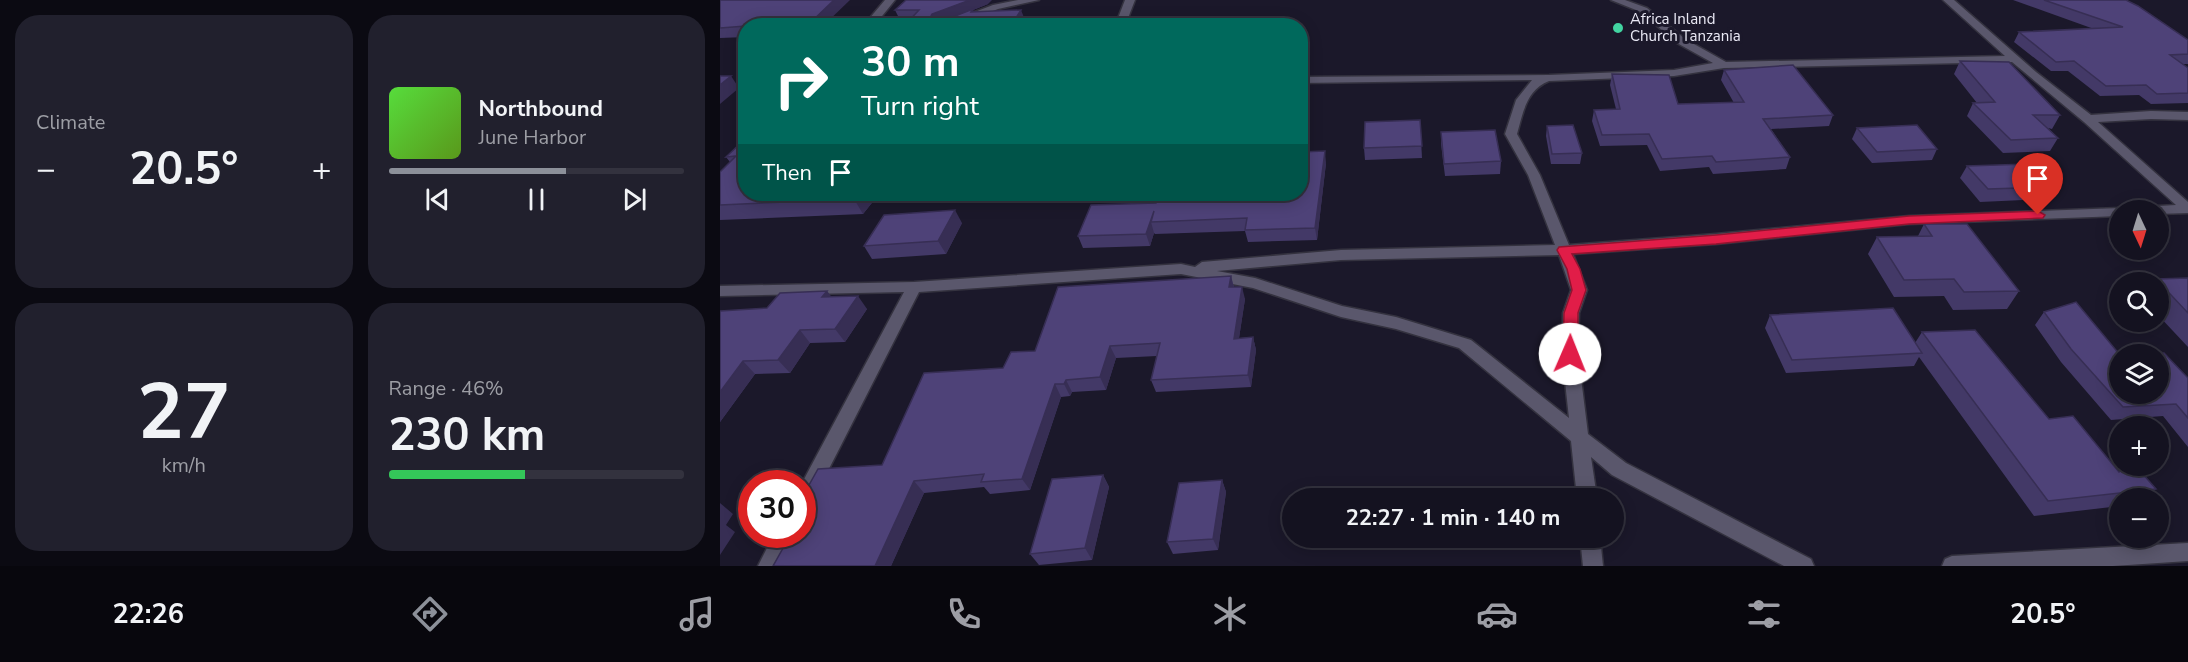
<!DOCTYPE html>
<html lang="en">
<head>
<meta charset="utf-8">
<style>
  body { margin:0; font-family:"Nunito Sans",sans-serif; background:#21202d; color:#f1f3f6; height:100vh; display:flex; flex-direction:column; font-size:22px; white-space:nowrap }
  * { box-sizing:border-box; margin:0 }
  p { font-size:20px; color:#9d9ea5 }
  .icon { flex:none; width:33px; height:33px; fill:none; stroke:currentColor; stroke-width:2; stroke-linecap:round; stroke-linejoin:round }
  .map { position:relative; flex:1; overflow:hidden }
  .drawer { display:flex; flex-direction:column; gap:15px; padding:15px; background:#0b0a12; width:720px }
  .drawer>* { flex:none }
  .banner { position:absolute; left:18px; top:18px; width:570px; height:183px; border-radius:24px; box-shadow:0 3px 15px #0003,0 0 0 2px #33323e; background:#00695c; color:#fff; overflow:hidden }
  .needle { width:39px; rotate:176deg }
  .controls { position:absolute; left:1389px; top:200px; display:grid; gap:12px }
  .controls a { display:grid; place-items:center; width:60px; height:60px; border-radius:50%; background:#141220; box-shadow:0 3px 15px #0003,0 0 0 2px #33323e; font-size:30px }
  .speed { position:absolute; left:18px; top:470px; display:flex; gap:12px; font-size:30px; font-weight:700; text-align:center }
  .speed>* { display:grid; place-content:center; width:78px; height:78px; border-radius:50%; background:#141220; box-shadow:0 3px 15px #0003,0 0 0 2px #33323e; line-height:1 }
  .speed .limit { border:9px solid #d22; background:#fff; color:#111 }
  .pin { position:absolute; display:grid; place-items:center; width:51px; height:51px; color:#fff; margin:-62px -26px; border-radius:50% 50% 50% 0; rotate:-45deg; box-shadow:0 0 6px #0007 }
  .pin .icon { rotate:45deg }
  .me { position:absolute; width:66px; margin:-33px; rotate:1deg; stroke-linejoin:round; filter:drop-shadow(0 0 4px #0008) }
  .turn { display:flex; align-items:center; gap:21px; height:126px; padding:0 24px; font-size:27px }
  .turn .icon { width:78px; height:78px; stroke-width:2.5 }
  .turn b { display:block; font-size:42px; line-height:51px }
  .then { display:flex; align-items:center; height:57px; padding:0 24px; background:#0003; gap:12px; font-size:22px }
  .big { font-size:45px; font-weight:700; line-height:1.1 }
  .drawer .tile { flex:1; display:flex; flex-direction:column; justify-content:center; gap:9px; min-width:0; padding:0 21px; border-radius:24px; background:#21202d }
  .drawer .dial { align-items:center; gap:0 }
  .dial b { font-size:78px; line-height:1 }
  .song { display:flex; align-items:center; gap:18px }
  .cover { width:72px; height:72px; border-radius:9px; background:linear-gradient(135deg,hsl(110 70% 55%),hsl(90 70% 35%)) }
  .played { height:6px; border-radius:3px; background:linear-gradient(90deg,#8c9099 60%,#33323e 60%) }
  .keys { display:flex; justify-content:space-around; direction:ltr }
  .heat { display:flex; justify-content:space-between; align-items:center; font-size:33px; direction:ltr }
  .charge { height:9px; border-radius:4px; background:linear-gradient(90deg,#34c759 46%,#33323e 0) }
  .drawer .tiles { flex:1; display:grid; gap:15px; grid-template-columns:repeat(2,1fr) }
  .trip { position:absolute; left:562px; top:488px; width:342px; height:60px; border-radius:30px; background:#141220; box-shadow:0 3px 15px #0003,0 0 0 2px #33323e; font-weight:700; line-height:60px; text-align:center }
  .tab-bar { display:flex; height:96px; justify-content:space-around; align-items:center; background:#08070d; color:#9d9ea5 }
  .tab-bar .icon { width:42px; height:42px }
  .tab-bar .current { color:#8c9099 }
  .tab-bar b { font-size:27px; color:#f1f3f6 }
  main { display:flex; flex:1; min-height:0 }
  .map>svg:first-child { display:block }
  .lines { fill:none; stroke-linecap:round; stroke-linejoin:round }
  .minor-casing { stroke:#34323f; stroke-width:3 }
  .minor { fill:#5a576c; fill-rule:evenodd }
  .wall { fill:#433967 }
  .shaded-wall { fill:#372e54 }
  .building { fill:#4e4278; stroke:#372e54; stroke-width:1.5 }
  .route { fill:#e11d48; stroke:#92132f; stroke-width:1.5 }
  .poi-dot { fill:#42d4a1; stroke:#1b182a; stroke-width:2 }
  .labels { text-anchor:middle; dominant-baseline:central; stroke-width:6; stroke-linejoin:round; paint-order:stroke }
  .far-poi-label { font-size:15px; fill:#eae9f5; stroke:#1b182a; text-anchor:start }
</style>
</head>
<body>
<main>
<section class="drawer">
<div class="tiles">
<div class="tile"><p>Climate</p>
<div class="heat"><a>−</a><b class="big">20.5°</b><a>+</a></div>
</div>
<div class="tile">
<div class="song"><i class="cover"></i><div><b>Northbound</b><p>June Harbor</p></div></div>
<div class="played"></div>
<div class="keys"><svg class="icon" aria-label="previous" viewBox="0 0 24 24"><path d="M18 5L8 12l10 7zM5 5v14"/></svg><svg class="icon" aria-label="pause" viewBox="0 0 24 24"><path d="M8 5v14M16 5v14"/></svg><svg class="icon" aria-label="next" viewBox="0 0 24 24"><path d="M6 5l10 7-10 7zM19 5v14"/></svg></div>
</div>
<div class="tile dial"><b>27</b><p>km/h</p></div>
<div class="tile"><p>Range · 46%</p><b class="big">230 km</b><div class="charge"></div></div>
</div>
</section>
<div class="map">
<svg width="1468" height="566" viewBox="0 0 1468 566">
  <rect width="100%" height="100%" fill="#1b182a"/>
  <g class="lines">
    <defs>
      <g id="minor">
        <polygon points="165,0 175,0 154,26 143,26"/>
        <polygon points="298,0 319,0 278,9 234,26 218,26 273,5"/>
        <polygon points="405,0 415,0 405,26 395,26"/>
        <path d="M891,0h14l22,8 38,31 41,23 279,-6 -62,-56h11l82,72 55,43 60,-4 37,1v8l-37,-1 -53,3 90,80v11l-30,1v-4h-7l7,-4 18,-1 -92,-83 -72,-60 -288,6 -50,8 -125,5c-23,9 -26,32 -32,53l23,41 29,70 147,-11 193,-18 211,-8 5,2h-5v6l-211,8 -193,20 -143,10 14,36 -8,23 -1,41 10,80 38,29 185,96 3,7h-30l-172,-91 -21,-18 6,41h-20l-6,-57 -112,-93 -63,-19 -55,-12 -88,-29 -72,-14 -262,18 -110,216 -7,2v-27l102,-191 -184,4v-10l194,-4 267,-18 14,3 7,-5 139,-12 214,-5 -27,-70 -23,-41 11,-34 16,-20 -232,3v-6l249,-2 125,-5 39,-7 -36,-20 -36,-31zM839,255l12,35 -8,23 -1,41 7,64 -98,-78 -75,-23 -54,-11 -87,-28 -38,-7 124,-11z"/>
        <polygon points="54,534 75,534 59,566 38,566"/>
        <polygon points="860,537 880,537 883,566 863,566"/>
        <polygon points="1468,543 1468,561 1393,566 1222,566 1225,559 1232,556"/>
      </g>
    </defs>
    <use href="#minor" class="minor-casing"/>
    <use href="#minor" class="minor"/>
  </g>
  <g class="wall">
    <polygon points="0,0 103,26 26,26 26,37 0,38"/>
    <polygon points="1293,0 1406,0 1468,40 1468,64 1463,64 1468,68 1468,103 1431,104 1419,95 1380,96 1348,71 1331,71 1294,42 1299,32 1374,29"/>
    <polygon points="268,4 253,10 254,12 305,20 318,19 320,26 184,26 189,20 180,20 175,10"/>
    <polygon points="1240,61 1340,115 1332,129 1328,128 1338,138 1330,151 1283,153 1247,116 1253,103 1257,103 1234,74"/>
    <polygon points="1004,70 1113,115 1109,126 1051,129 1070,157 1066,169 993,174 989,167 940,171 927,145 880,146 872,121 874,110 896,109 890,85 892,74 958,104 1014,103 1001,80"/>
    <polygon points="700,120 702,158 645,160 644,148"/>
    <polygon points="827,126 862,153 860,164 831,164 826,136"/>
    <polygon points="1137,128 1217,149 1212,160 1152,163 1132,139"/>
    <polygon points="721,132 781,161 780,174 725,176 721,144"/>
    <polygon points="26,138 159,194 143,214 0,220 0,172 10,162 6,157"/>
    <polygon points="606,163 597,240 528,242 525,231 435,234 434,233 430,246 363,248 358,236 436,203 580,194"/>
    <polygon points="1247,166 1331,187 1323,199 1260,202 1240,178"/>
    <polygon points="242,223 226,254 152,259 144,246"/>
    <polygon points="1204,224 1299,291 1287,309 1233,310 1224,296 1174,297 1148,254 1157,237 1198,236"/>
    <polygon points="511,276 514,287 525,299 519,338 533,337 536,350 531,387 436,392 431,380 437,356 396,358 386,390 352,392 350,396 341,397 310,490 270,494 264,487 204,493 171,566 53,566 90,500 84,494 162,465 283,368 315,351"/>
    <polygon points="1468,278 1468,347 1438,315 1438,282 1433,282 1436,279"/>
    <polygon points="107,291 111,297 147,309 125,342 90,343 70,373 35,374 0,422 0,311 47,308"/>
    <polygon points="1324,312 1400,355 1468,378 1468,447 1443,416 1391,420 1341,362 1315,325"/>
    <polygon points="1050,315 1195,343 1202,332 1329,419 1399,472 1436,489 1425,498 1400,498 1400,506 1314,516 1199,357 1194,366 1066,373 1045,328"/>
    <polygon points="383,475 389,487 372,560 319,565 310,554"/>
    <polygon points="502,480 506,492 498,550 453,554 447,542"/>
  </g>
  <g class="shaded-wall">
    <polygon points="114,0 130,0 103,26 90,26 89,24"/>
    <polygon points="250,0 272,0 268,4 253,10 257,19 217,24 211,16 212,14"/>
    <polygon points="301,10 305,20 294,21"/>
    <polygon points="318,19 320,26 315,26"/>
    <polygon points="11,76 19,88 0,104 0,85"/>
    <polygon points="605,151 606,163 597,240 595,228"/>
    <polygon points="138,194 159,194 143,214 134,199"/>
    <polygon points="235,210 242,223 226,254 218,241"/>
    <polygon points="434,211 431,222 434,233 430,246 426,234"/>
    <polygon points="511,276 514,289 509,287"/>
    <polygon points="522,287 525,299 517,351 514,339"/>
    <polygon points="107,291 117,304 102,297"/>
    <polygon points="138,296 147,309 125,342 115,329"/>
    <polygon points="80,330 90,343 70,373 58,360"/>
    <polygon points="533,337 536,350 531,387 528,375"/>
    <polygon points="390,346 396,358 386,390 380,377"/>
    <polygon points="23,361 35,374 0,422 0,392"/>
    <polygon points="346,380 352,392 350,396 344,384"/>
    <polygon points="335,384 341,397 310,490 302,479"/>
    <polygon points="383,475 389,487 372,560 365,548"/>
    <polygon points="502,480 506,492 498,550 493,539"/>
    <polygon points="194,481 204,493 171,566 155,566"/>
    <polygon points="0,503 13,514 6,525 15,532 0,555"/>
  </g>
  <g class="building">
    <polygon points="0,0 114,0 89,24 26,26 0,28"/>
    <polygon points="186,0 250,0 212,14 211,16 213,18 230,18 253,9 251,12 301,10 294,21 318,19 315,26 184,26 199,10 175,10"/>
    <polygon points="1324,0 1406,0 1418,6 1468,40 1468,54 1450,55 1468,68 1468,93 1437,94 1426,85 1386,86 1354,61 1336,62 1299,32 1403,27"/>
    <polygon points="391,21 390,26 331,26"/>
    <polygon points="1240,61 1289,62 1340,115 1313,115 1338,138 1291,140 1253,103 1275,102"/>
    <polygon points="1073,65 1113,115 1043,119 1070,157 996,162 992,156 942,159 929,134 882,135 874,110 900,109 892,74 949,75 958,104 1024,102 1004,70"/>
    <polygon points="0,76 11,76 0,85"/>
    <polygon points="700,120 702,146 644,148 645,122"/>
    <polygon points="853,125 862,153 832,154 827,126"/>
    <polygon points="1197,125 1217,149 1157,152 1137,128"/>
    <polygon points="775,130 781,161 724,164 721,132"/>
    <polygon points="26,138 26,194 138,194 134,199 0,205 0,172 16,156 6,157"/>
    <polygon points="605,151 595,228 525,230 527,218 431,222 434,211 426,234 358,236 371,205 436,203 439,194 580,194 580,152"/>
    <polygon points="1309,164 1331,187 1268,189 1247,166"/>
    <polygon points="235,210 218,241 144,246 164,215"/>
    <polygon points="1204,224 1247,224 1299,291 1244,292 1234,279 1184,280 1157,237 1212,236"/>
    <polygon points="511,276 509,287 522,287 514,339 533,337 528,375 431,380 440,343 390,346 380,377 346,380 344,384 335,384 302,479 261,482 264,474 194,481 155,566 53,566 71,534 82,534 82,513 93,493 84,494 98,469 162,465 204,373 283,368 291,352 315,351 338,287"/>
    <polygon points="1468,278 1468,313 1436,279"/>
    <polygon points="107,291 102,297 138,296 115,329 80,330 58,360 23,361 0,392 0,311 47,308 60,293"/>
    <polygon points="1356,302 1400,355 1400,393 1438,393 1438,354 1427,354 1444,353 1468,378 1468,418 1456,404 1403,407 1351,349 1324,312"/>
    <polygon points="1173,308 1202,353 1072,360 1050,315"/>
    <polygon points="1255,330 1329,419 1353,416 1399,472 1409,465 1415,465 1436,489 1328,501 1202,332"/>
    <polygon points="383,475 365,548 310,554 332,479"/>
    <polygon points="502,480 493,539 447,542 459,483"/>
  </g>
  <polygon class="route" points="1318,211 1325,215 1323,218 1189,224 996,244 852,254 860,269 866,290 858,313 858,354 856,358 845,358 843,354 844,313 852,290 847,269 837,250 839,247 996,235 1189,216"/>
  <circle class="poi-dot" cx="898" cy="28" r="6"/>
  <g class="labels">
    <g class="far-poi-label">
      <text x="910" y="19">Africa Inland<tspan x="910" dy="17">Church Tanzania</tspan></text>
    </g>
  </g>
</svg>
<div class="controls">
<a><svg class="needle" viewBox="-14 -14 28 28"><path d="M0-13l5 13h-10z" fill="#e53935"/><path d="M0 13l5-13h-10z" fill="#9d9ea5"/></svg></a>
<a><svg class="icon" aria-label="search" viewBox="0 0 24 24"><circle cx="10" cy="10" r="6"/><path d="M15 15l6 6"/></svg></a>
<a><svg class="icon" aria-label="layers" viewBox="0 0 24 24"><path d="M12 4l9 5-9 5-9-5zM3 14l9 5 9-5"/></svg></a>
<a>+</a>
<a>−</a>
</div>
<div class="speed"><div class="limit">30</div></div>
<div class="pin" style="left:1318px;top:215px;background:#d93025"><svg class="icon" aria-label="arrive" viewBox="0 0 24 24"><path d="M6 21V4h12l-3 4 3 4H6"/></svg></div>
<svg class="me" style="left:850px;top:354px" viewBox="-20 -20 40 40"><circle r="19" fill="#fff"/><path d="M0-13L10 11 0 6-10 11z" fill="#e11d48"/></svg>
<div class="trip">22:27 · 1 min · 140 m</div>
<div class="banner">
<div class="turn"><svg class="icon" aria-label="right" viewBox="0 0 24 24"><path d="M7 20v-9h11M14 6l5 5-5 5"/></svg><div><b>30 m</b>Turn right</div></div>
<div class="then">Then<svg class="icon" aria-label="arrive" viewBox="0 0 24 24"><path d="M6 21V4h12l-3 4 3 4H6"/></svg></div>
</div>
</div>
</main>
<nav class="tab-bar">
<b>22:26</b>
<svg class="icon current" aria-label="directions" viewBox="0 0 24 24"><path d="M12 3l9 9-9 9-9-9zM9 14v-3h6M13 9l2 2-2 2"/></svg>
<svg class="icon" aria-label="music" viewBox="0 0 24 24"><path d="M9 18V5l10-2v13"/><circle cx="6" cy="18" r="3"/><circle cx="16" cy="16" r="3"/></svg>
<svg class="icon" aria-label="phone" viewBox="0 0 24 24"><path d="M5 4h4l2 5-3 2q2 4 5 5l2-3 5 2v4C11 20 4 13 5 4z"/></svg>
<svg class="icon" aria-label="climate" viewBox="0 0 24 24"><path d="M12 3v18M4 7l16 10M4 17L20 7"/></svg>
<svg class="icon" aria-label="car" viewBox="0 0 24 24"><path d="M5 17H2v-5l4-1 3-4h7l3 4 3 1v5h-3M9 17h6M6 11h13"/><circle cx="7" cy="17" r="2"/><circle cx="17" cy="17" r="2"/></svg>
<svg class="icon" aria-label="filters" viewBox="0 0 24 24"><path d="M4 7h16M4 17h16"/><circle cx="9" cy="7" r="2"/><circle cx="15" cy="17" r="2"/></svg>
<b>20.5°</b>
</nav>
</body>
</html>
